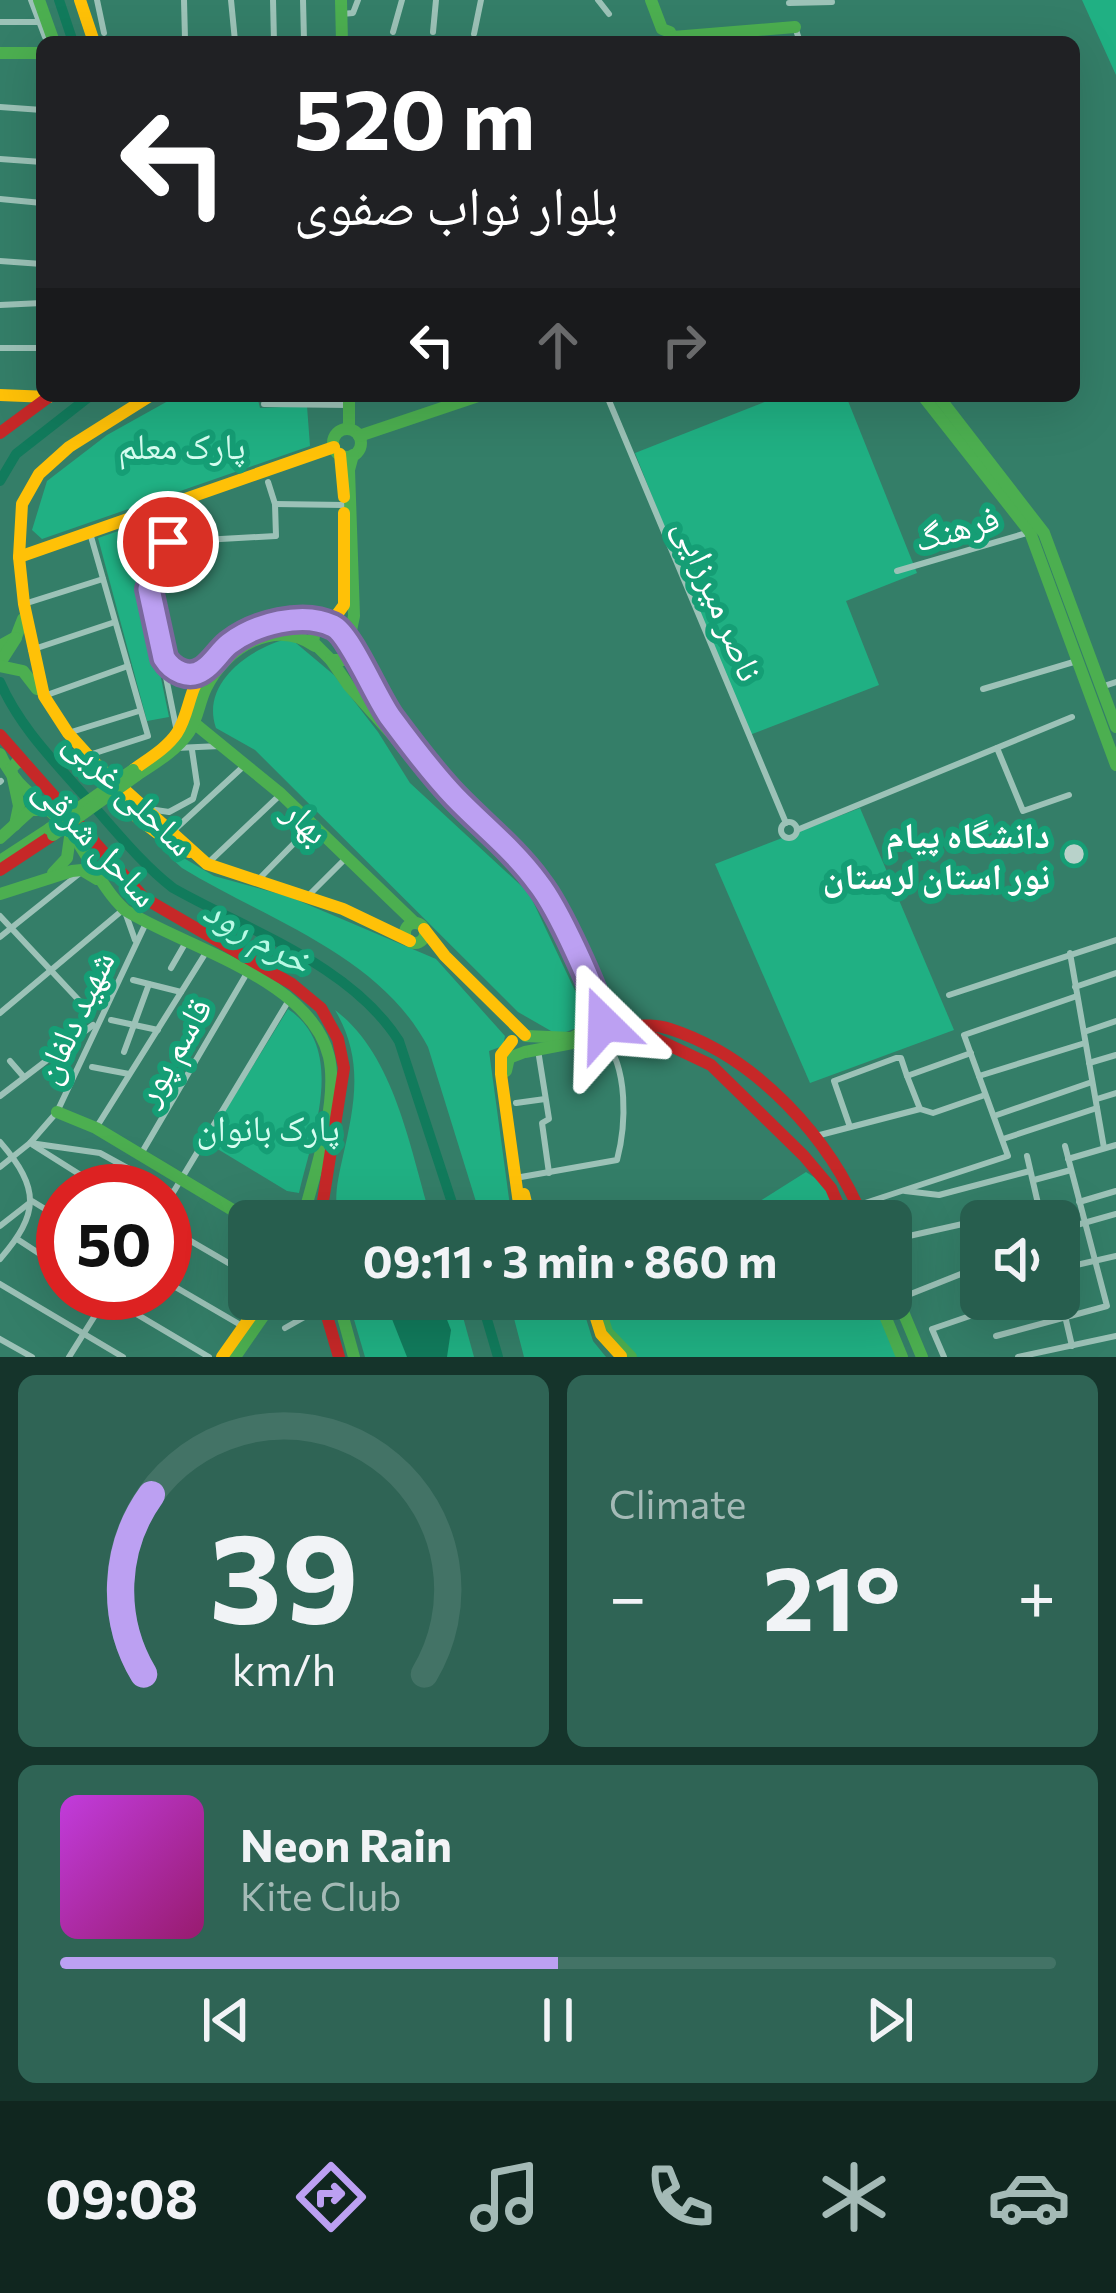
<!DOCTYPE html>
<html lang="en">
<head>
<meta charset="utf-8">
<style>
  body { margin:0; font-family:Commissioner,"Noto Naskh Arabic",sans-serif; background:#2f6455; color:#f1f3f6; height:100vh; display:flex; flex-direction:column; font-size:45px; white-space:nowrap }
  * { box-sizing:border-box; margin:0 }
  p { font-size:39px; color:#a4bab6 }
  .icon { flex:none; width:66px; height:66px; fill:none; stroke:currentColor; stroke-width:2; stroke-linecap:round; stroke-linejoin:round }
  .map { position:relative; height:1357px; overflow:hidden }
  .drawer { display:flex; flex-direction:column; gap:18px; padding:18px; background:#15342b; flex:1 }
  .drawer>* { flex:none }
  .top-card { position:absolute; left:36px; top:36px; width:1044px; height:366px; border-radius:18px; box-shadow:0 12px 48px #0002; background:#202124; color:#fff; overflow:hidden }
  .fabs { position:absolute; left:960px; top:1200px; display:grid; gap:24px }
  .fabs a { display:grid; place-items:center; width:120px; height:120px; border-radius:18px; background:#275e4e; box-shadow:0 12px 48px #0002; font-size:60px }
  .speed { position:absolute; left:36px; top:1164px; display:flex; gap:24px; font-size:60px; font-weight:700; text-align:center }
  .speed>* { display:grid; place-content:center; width:156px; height:156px; border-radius:50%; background:#275e4e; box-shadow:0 12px 48px #0002; line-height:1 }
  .speed .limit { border:18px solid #d22; background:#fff; color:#111 }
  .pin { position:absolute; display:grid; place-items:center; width:102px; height:102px; color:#fff; margin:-51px; border:6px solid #fff; border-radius:50%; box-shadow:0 3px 12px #0007 }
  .me { position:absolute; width:132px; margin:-66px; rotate:338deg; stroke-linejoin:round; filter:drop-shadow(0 0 9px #0008) }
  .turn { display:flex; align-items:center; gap:42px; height:252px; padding:0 60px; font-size:54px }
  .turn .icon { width:156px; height:156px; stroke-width:2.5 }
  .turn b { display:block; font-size:84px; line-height:102px }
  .lanes { display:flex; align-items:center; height:114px; padding:0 60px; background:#0003; justify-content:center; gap:60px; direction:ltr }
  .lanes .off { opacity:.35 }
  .big { font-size:90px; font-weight:700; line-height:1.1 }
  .drawer .tile { flex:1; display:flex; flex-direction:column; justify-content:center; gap:18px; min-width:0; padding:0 42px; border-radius:18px; background:#2f6455 }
  .drawer .dial { align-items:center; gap:0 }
  .dial svg { height:312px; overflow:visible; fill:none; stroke:#437366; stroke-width:7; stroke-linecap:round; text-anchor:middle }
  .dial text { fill:#f1f3f6; stroke:none }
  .song { display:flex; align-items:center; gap:36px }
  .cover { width:144px; height:144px; border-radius:18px; background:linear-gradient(135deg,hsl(290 70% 55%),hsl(320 70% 35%)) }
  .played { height:12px; border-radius:6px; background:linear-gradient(90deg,#bca0f2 50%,#437366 50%) }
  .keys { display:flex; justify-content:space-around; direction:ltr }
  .heat { display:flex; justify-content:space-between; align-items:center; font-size:66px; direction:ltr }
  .drawer .tiles { flex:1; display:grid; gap:18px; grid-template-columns:1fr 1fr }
  .tile:last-child { grid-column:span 2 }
  .trip { position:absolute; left:228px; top:1200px; width:684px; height:120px; border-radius:18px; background:#275e4e; box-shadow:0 12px 48px #0002; font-weight:700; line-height:120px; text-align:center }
  .tab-bar { display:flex; height:192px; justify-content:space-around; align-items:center; background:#10261f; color:#a4bab6 }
  .tab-bar .icon { width:84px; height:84px }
  .tab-bar .selected { color:#bca0f2 }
  .tab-bar b { font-size:54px; color:#f1f3f6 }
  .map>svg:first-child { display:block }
  .green { fill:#20b083 }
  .water { fill:#117b5c }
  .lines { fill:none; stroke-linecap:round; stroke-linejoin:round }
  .river { stroke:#117b5c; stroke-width:10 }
  .street { stroke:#9cc2b7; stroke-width:6 }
  .fast { stroke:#4caf50; stroke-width:12 }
  .slow { stroke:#ffc107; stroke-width:12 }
  .jam { stroke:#c62828; stroke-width:12 }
  .fast-bridge { stroke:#4caf50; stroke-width:12 }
  .route-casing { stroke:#7a689d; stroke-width:30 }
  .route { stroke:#bca0f2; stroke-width:21 }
  .poi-dot { fill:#b8d2ca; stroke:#159e75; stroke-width:4.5 }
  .labels { text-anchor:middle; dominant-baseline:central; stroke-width:12; stroke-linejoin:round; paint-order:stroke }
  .park-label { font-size:36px; fill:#d5fdf0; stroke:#159e75 }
  .street-label { font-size:36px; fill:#fff; stroke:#159e75 }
  .poi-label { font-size:36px; font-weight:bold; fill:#fff; stroke:#159e75; text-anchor:end }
  .water-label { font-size:39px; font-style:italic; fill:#b9fae5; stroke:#159e75 }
</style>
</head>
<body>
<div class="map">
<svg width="1116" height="1357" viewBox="0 0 1116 1357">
  <rect width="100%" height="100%" fill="#347e68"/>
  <g class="green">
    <polygon points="1082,0 1116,0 1116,75"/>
    <polygon points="177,396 257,396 260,408 307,406 310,446 42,539 32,530 47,481 107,435"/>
    <polygon points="780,396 846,396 917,573 846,601 879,685 747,736 635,453"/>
    <polygon points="130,527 169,717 147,721 98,538"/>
    <path d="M290,638l44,37 44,57 32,51 119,110 56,119 -6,15 -21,8 -40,-23 -263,-262 -39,-22c-16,-46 36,-81 74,-90z"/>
    <polygon points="860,808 954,1030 810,1083 715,864"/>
    <path d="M177,854l37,22 76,21 146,62 69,77 -2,10 -14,5 21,155 9,15h-37l-54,-174c-49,-93 -161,-127 -246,-179l-11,-10z"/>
    <path d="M288,1009c60,40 24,127 11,184l-12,-2 -81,-49z"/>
    <path d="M335,1010c61,46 75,141 97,211h-93c-6,-23 -1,-42 4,-65 12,-53 21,-97 -8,-146z"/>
    <polygon points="806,1172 829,1187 843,1221 728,1221"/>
    <polygon points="348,1299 458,1299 474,1357 365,1357"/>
    <polygon points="509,1299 580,1299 593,1341 606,1357 524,1357"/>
    <polygon points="603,1299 876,1299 901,1357 632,1357 612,1340 597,1302"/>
  </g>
  <polygon class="water" points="384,1299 439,1299 451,1330 447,1357 407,1357"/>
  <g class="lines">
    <g class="river">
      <polyline points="59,0 73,42"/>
      <polyline points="0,481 16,454 90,396"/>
      <path d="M0,682c20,46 56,81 89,119 27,30 52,62 84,87 76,43 178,77 226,153l59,180"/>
      <polyline points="481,1299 498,1357"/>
    </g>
    <g class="street">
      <polyline points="31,0 45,37"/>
      <polyline points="97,0 104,33"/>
      <polyline points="184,0 185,39"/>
      <polyline points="231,0 235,41"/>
      <polyline points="273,0 274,42"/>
      <polyline points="303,0 304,40"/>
      <polyline points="598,0 609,14"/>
      <polyline points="789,3 832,2"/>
      <polyline points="342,14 353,13 358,0"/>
      <polyline points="0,22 40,22"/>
      <polyline points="795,27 800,42"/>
      <polyline points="393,32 402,0"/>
      <polyline points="433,32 436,0"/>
      <polyline points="474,34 481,0"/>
      <polyline points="0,107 42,110"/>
      <polyline points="0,159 42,162"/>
      <polyline points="0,199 42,203"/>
      <polyline points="0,261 42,264"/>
      <polyline points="0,305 42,303"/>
      <polyline points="0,348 42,348"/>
      <polyline points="607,396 786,823"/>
      <polyline points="264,404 349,405"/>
      <polyline points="275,504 344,505"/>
      <polyline points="134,518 177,732"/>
      <polyline points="897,571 1030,532"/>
      <polyline points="150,588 168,542 276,536 275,504 268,482"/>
      <polyline points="24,604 103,579"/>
      <polyline points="31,650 115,622"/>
      <polyline points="166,661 181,673 202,671"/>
      <polyline points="1101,687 1116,682"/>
      <polyline points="983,689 1077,661"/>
      <polyline points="44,696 128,666"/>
      <polyline points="68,733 139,711"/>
      <polyline points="176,748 220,746"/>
      <polyline points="997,748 1023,811 1069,795"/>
      <polyline points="89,755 148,736 90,533"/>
      <polyline points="0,782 1,781"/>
      <polyline points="149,809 169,812 193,799 197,784 192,750"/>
      <circle cx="789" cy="830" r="8"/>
      <polyline points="797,830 1072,717"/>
      <polyline points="171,833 246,764"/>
      <polyline points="207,864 281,794"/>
      <polyline points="257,881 313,824"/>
      <polyline points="308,896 346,858"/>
      <polyline points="0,916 88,1010"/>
      <polyline points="0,937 80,873"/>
      <polyline points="1070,953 1104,1148"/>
      <polyline points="171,968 186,942"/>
      <polyline points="133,980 181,992"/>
      <polyline points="1075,987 1116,973"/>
      <polyline points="949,995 1116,940"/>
      <polyline points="0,1013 124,909 135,940"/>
      <polyline points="111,1020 158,1030"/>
      <polyline points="1084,1032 1116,1021"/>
      <polyline points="538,1050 549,1119 542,1123 549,1173"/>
      <polyline points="124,1052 149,984"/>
      <polyline points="10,1061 23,1076"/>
      <polyline points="1089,1063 1116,1055"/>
      <polyline points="92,1067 129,1074"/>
      <polyline points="979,1076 1085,1043"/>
      <polyline points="0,1096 93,1025"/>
      <polyline points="1097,1099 1116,1093"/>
      <polyline points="516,1103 545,1099"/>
      <polyline points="920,1109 907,1076 971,1053"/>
      <polyline points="994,1116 1092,1082"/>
      <polyline points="850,1127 834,1081 896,1058 901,1058 907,1076"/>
      <polyline points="96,1128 205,954"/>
      <polyline points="816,1136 920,1109 933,1113 985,1095"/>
      <polyline points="1003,1139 1097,1108"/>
      <path d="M0,1142c41,47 39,72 0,117"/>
      <polyline points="30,1143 100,1153 171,1192"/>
      <polyline points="33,1145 106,1191"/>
      <polyline points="141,1154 247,973"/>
      <polyline points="1027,1156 1042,1221"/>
      <polyline points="1068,1159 1116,1145"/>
      <polyline points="0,1167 30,1143 57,1112 146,923"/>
      <path d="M521,1177l96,-17c9,-34 12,-93 -14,-122"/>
      <polyline points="1034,1180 1071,1170"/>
      <polyline points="905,1191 939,1195 1030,1171"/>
      <polyline points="1079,1202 1116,1191"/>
      <polyline points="859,1205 1008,1156 964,1035 1077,996"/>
      <polyline points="165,1206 289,1000"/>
      <polyline points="0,1226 32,1201 63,1220"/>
      <polyline points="165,1226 249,1275"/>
      <polyline points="1059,1230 1116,1214"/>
      <polyline points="17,1239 63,1269"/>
      <polyline points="891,1240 1039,1207"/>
      <polyline points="1059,1269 1116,1256"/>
      <polyline points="165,1281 244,1327"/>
      <polyline points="0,1284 123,1357"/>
      <polyline points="1059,1290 1072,1346"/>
      <polyline points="101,1293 209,1357"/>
      <polyline points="898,1299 981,1266"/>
      <polyline points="285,1328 324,1306"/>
      <polyline points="996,1336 1107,1306 1065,1146"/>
      <polyline points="0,1339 32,1357"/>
      <polyline points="69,1357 109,1293"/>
      <polyline points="944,1357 932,1329 1002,1305"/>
      <polyline points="1018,1357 1116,1336"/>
    </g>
    <g class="fast">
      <polyline points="39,0 54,42"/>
      <polyline points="341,0 342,42"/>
      <polyline points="651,0 662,29 670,32 673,40"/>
      <polyline points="673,37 795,27"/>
      <polyline points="0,53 42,53"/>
      <polyline points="349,396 349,429"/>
      <polyline points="923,396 1030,532 1116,765"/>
      <polyline points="938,396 1044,533 1116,727"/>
      <circle cx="347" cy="443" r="14"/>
      <polyline points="359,436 478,396"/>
      <polygon points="326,624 349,640 350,653 344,660 331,660 313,642 315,630"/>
      <polyline points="349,640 354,616 349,470 353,455"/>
      <polyline points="0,646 16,637 23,619"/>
      <polyline points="331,660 349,686 444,793"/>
      <polyline points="0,663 16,638"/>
      <polyline points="0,666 23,671 37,689"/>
      <polyline points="194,723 281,794 415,923"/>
      <path d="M0,754c17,38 45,47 70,77 20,26 31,57 55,79 61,38 186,69 204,147 10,45 -15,120 -27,164"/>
      <path d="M137,775c18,-12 39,-24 52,-43 9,-13 10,-30 17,-44 20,-41 69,-70 109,-42"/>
      <polyline points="15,825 19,806 11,769 18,761 25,763"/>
      <polyline points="0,838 31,810 50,810"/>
      <polyline points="0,861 49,829"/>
      <polyline points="53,873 67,858 71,830"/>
      <polyline points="0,894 72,871 82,870 97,879"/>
      <circle cx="415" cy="933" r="10"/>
      <polyline points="526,1036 572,1038 591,1027"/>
      <polyline points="525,1052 599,1038"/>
      <polyline points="506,1071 509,1058 522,1053"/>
      <polyline points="57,1112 96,1128 251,1221"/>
      <polyline points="891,1283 922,1357"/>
      <polyline points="338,1299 354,1357"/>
      <polyline points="597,1299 607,1332 631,1357"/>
      <polyline points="878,1299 902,1357"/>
      <polyline points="235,1357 275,1299"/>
    </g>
    <g class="slow">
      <polyline points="80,0 94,42"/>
      <polyline points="0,395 49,397"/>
      <polyline points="150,396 69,447 39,474 22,504 19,557 24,604 44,696 68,733 95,763 207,864 343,909 410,941"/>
      <polyline points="340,454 344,497"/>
      <polyline points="19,557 334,447"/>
      <polyline points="330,624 344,605 344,513"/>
      <path d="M349,641c23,56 62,110 104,154 28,29 59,53 84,86 22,29 55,107 67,143"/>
      <path d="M95,763c19,40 55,69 94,89"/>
      <path d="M133,770c15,-11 33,-21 44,-37 9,-14 11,-30 17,-45 23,-52 74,-71 127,-63"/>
      <polyline points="424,929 445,956 525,1035"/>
      <polyline points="584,989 595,1015 594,1023"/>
      <polyline points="512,1041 501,1055 501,1074 519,1204 528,1221"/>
      <polyline points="524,1194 528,1211 536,1221"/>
      <polyline points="590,1299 601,1334 621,1356"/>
      <polyline points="222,1357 263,1299"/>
    </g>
    <g class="jam">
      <polyline points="646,42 652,42"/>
      <polyline points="0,433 50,396"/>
      <polyline points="0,735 144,898 292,984 321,1008 338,1039 344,1068 323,1201 326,1221"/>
      <polyline points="486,833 512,860"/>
      <polyline points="0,870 53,835"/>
      <path d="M605,1026c21,2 44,-4 65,3 87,28 161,110 194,192"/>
      <polyline points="602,1037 654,1038 711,1065 804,1156 831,1188 845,1221"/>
      <polyline points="322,1299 339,1357"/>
    </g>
    <g class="fast-bridge">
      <polyline points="49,829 133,770"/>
      <polyline points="53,835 137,775"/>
    </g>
  </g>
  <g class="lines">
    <defs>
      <path id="route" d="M168,542l-19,47 15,69c8,13 25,22 39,12 10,-6 17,-19 26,-26 26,-20 74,-33 104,-18 17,8 43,72 58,92 20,27 41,55 64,79 28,29 59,53 83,86 20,25 59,110 66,141"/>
    </defs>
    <use href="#route" class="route-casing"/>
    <use href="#route" class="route"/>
  </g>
  <circle class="poi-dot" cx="1074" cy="854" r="12"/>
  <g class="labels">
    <g class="park-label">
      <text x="182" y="444">پارک معلم</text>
      <text x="268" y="1126">پارک بانوان</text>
    </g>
    <g class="street-label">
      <text transform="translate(956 526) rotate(-16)">فرهنگ</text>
      <text transform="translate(721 599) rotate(67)">ناصر میرزایی</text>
      <text transform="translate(131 791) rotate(44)">ساحلی غربی</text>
      <text transform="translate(308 820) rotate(44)">بهار</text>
      <text transform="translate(98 840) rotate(47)">ساحل شرقی</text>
      <text transform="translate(72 1016) rotate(-65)">شهید دلفان</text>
      <text transform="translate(171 1050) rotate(-60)">قاسم پور</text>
    </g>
    <g class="poi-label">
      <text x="1050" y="833">دانشگاه پیام<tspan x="1050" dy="41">نور استان لرستان</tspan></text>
    </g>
    <g class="water-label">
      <text transform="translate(259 933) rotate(30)">خرم رود</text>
    </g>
  </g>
</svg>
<div class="fabs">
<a><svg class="icon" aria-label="sound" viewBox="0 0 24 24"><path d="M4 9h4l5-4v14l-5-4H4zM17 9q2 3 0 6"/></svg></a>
</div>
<div class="speed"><div class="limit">50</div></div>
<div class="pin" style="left:168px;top:542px;background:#d93025"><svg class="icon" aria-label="arrive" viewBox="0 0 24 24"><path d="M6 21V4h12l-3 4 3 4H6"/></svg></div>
<svg class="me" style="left:604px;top:1024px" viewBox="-20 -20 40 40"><path d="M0-17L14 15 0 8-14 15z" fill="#bca0f2" stroke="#fff" stroke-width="4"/></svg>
<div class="trip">09:11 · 3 min · 860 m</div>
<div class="top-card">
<div class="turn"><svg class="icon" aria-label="left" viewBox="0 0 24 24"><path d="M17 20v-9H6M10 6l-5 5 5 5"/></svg><div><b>520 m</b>بلوار نواب صفوی</div></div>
<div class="lanes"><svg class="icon" aria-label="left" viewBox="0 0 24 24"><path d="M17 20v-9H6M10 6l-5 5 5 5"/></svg><svg class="icon off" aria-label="ahead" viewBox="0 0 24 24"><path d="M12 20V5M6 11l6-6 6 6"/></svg><svg class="icon off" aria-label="right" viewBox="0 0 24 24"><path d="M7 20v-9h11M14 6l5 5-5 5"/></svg></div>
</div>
</div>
<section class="drawer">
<div class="tiles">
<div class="tile dial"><svg viewBox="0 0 100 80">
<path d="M14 69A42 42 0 1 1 86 69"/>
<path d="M14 69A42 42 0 0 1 16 23" stroke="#bca0f2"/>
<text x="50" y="56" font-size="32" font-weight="700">39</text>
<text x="50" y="72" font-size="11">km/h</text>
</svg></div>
<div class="tile"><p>Climate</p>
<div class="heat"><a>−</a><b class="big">21°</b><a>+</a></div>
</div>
<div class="tile">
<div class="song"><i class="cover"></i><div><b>Neon Rain</b><p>Kite Club</p></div></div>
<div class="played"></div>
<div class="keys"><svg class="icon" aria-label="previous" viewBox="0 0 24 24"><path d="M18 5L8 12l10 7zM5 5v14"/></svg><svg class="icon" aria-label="pause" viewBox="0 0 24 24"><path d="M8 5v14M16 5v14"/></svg><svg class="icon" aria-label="next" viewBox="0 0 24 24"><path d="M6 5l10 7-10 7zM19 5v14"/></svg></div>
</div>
</div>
</section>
<nav class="tab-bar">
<b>09:08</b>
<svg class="icon selected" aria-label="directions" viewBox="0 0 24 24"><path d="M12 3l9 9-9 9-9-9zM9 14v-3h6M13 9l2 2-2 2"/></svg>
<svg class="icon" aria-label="music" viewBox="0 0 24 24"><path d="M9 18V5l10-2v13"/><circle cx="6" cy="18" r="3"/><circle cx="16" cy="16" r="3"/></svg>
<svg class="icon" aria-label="phone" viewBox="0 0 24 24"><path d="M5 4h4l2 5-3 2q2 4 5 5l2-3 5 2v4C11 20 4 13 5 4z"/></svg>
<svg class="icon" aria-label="climate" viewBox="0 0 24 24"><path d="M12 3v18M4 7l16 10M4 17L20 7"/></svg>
<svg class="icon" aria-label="car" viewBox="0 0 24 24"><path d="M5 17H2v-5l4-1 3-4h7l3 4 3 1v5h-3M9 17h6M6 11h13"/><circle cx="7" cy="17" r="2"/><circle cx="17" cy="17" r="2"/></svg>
</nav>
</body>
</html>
